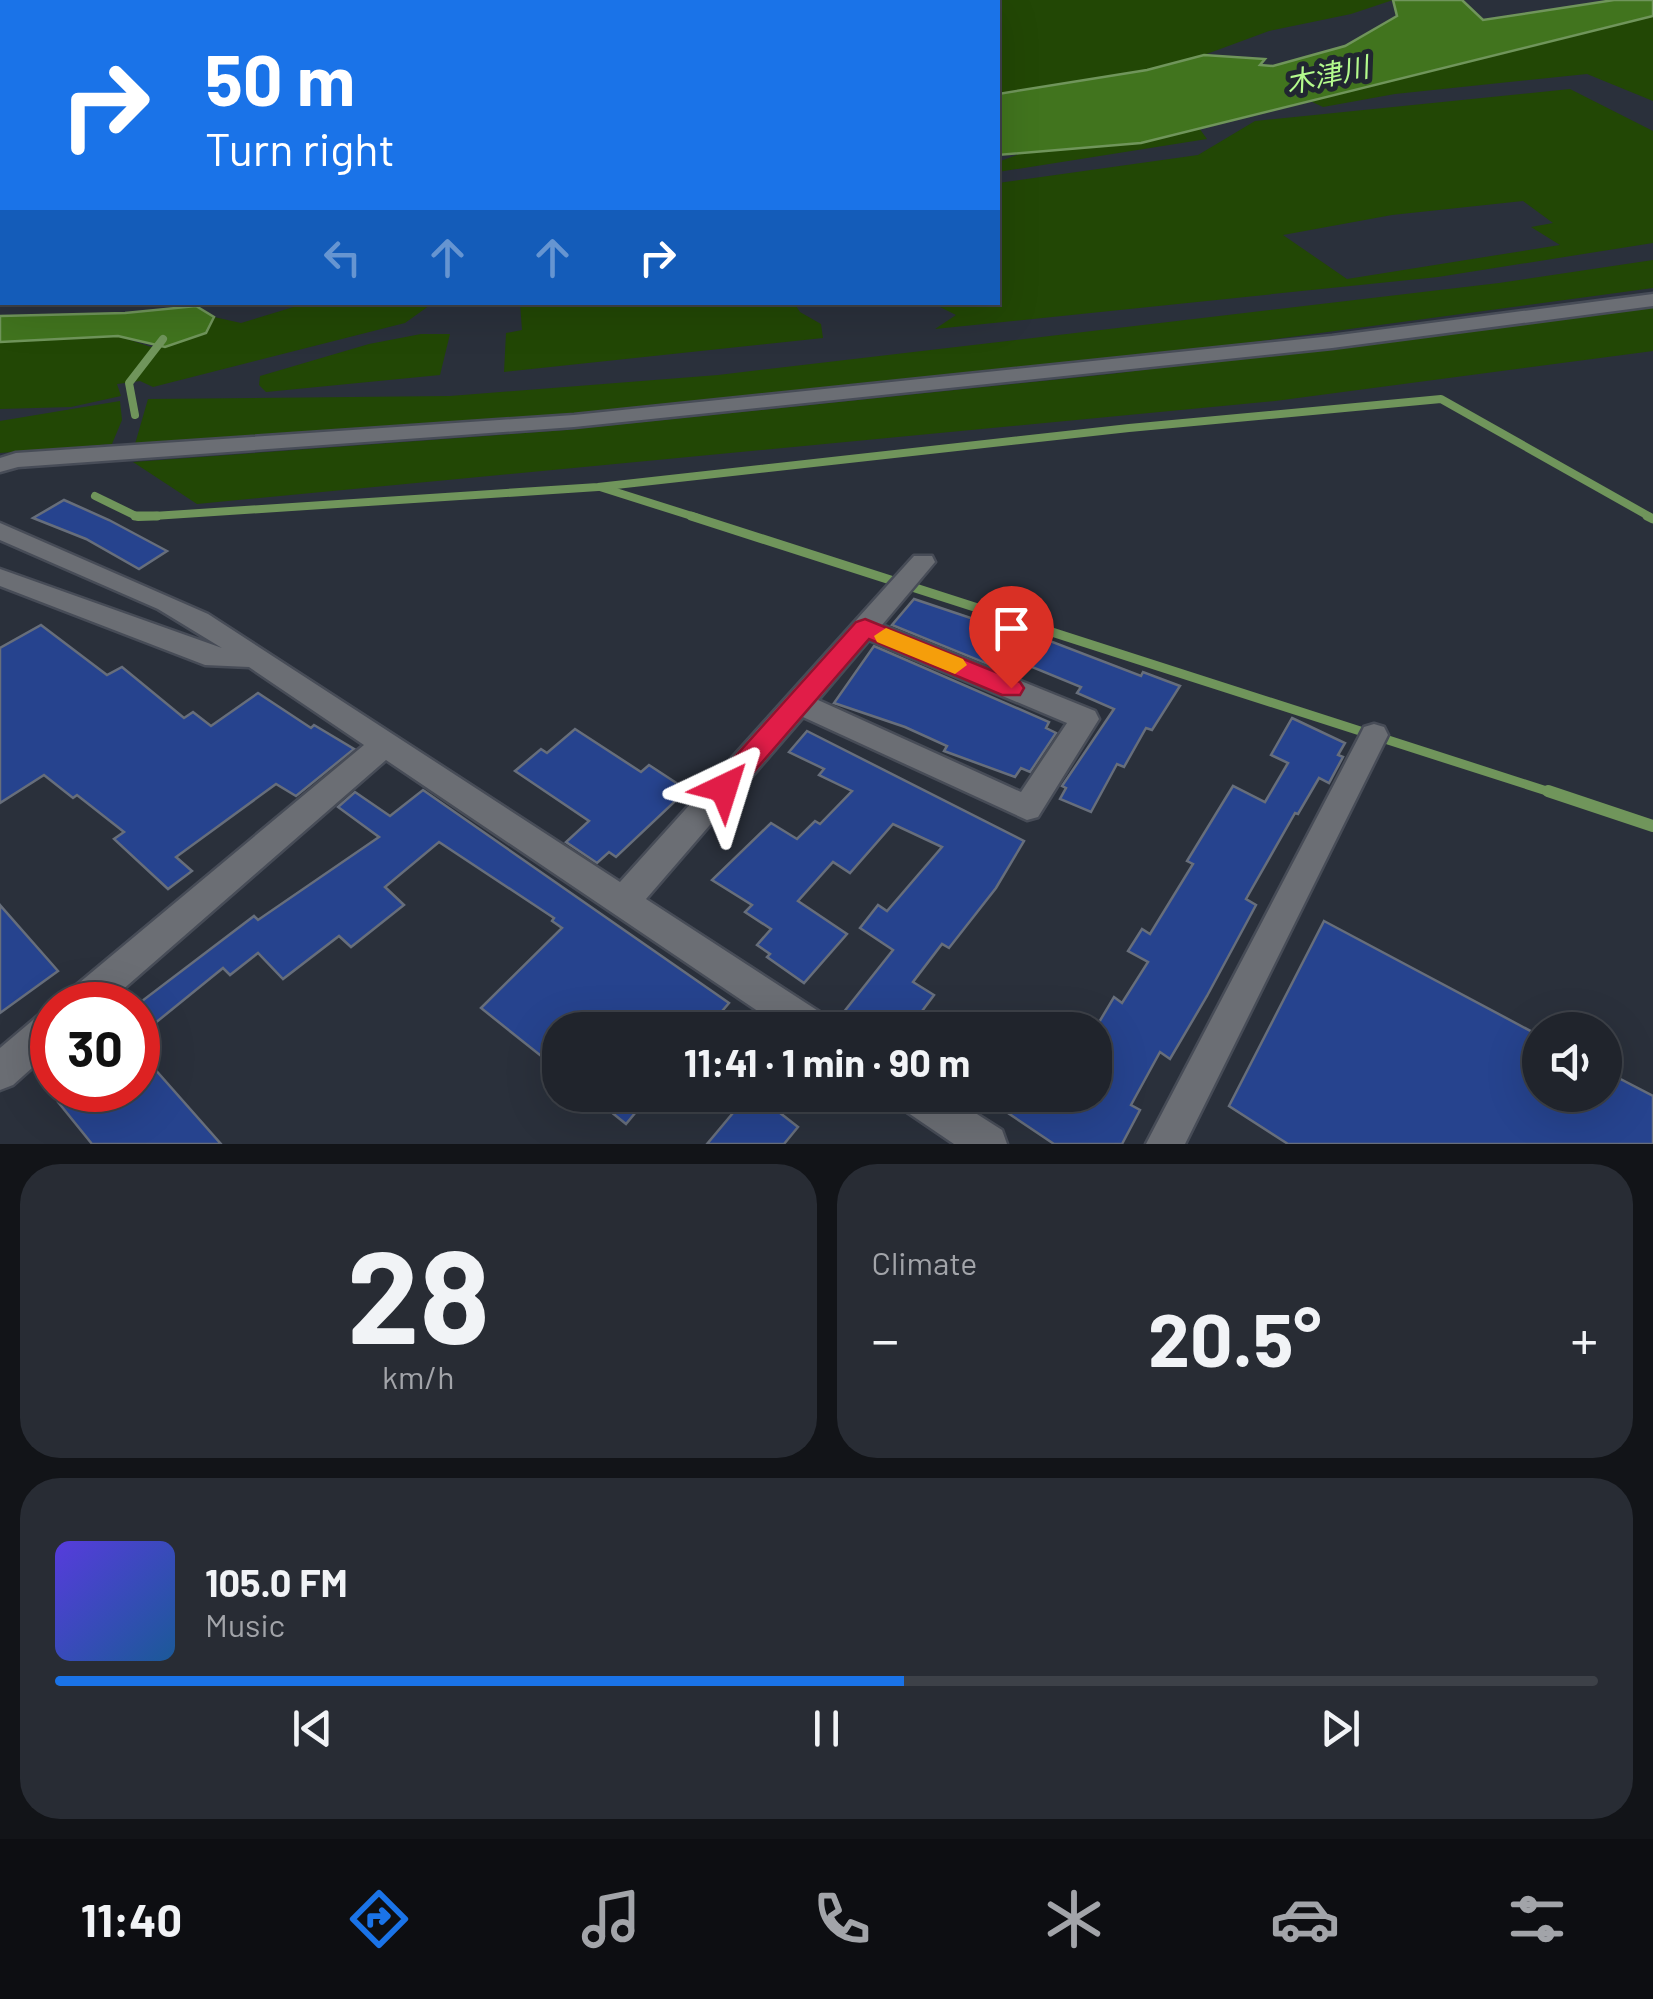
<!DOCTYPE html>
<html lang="en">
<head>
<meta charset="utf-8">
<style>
  body { margin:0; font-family:Barlow,"Noto Sans JP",sans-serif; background:#282c34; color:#f1f3f6; height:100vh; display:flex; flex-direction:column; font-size:38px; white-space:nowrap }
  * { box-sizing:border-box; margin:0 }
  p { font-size:32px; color:#a2a4a9 }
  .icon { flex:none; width:55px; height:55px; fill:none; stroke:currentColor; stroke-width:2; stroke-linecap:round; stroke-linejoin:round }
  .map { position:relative; height:1144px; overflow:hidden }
  .sheet { display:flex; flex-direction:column; gap:20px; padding:20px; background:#121418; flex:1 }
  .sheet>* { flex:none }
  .top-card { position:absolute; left:0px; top:0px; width:1000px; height:305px; box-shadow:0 10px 40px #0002,0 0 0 2px #3d4148; background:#1a73e8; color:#fff; overflow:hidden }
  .fabs { position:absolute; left:1522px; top:1012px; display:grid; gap:20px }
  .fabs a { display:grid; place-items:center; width:100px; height:100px; border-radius:50%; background:#20242c; box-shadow:0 10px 40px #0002,0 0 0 2px #3d4148; font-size:50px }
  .speed { position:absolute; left:30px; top:982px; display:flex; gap:20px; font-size:50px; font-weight:700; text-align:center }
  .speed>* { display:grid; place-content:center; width:130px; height:130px; border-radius:50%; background:#20242c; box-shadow:0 10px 40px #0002,0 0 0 2px #3d4148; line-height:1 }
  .speed .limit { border:15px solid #d22; background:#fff; color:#111 }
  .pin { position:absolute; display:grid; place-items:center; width:85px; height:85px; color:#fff; margin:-102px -42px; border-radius:50% 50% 50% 0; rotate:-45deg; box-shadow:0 0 10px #0007 }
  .pin .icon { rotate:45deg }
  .me { position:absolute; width:110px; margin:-55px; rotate:41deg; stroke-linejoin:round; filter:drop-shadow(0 0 8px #0008) }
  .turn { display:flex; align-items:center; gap:35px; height:210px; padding:0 40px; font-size:45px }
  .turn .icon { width:130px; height:130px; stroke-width:2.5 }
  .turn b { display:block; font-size:70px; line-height:85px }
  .lanes { display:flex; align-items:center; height:95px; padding:0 40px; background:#0003; justify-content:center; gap:50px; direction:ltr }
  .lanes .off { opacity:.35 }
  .big { font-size:75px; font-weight:700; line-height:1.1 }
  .sheet .card { flex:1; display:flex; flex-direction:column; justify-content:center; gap:15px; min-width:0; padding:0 35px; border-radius:40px; background:#282c34 }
  .sheet .dial { align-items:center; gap:0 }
  .dial b { font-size:130px; line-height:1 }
  .song { display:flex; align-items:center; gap:30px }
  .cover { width:120px; height:120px; border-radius:15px; background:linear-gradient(135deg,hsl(250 70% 55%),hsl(210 70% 35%)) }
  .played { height:10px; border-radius:5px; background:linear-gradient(90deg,#1a73e8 55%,#3d4148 55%) }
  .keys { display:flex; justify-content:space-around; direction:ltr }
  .heat { display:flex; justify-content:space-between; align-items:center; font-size:55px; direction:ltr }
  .sheet .tiles { flex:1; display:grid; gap:20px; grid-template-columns:1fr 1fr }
  .card:last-child { grid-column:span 2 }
  .trip { position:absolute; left:542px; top:1012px; width:570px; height:100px; border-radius:40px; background:#20242c; box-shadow:0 10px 40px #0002,0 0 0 2px #3d4148; font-weight:700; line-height:100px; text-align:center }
  .tabs { display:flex; height:160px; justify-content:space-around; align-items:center; background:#0d0e12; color:#a2a4a9 }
  .tabs .icon { width:70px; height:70px }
  .tabs .on { color:#1a73e8 }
  .tabs b { font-size:45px; color:#f1f3f6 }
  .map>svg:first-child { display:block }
  .green { fill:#224705; fill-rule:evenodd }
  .water { fill:#41741e; stroke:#70955b; stroke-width:2.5 }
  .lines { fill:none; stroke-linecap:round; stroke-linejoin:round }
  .stream-far2 { stroke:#70955b; stroke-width:8 }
  .stream-far1 { stroke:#70955b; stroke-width:9 }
  .stream { stroke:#70955b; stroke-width:12 }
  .building { fill:#26438e; stroke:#676e7b; stroke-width:2.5 }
  .minor-casing { stroke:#474c57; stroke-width:5 }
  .highway-casing { stroke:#474c57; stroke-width:5 }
  .minor { fill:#6b6e74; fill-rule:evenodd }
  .highway { fill:#bdc5d4; fill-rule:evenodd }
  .route { fill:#e11d48; stroke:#92132f; stroke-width:2.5 }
  .slow { fill:#f59e0b }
  .labels { text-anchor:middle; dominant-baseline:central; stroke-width:10; stroke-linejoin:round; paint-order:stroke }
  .far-water-label { font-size:28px; font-style:italic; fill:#b4fb8d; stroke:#212631 }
</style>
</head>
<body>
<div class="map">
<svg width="1653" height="1144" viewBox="0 0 1653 1144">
  <rect width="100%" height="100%" fill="#2a303b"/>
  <g class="green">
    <polygon points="443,0 1393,0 1351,14 1269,31 1204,55 1147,70 998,94 998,2 405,2"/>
    <polygon points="1653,16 1653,101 1587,74 1395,94 1323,107 1310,101"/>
    <path d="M1570,89l83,42v112l-215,34 -503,52 21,-14 -24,-12 66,-1v-119l200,-28 57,-34zM1523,201l30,22 -22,4 29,18 -213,34 -64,-44 109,-20z"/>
    <polygon points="1199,128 1207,139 998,172 998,162 1022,153 1141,143"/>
    <polygon points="1653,260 1653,288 1084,365 776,399 135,444 148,399 450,396 718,375 1499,283"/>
    <polygon points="307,303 433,303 405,323 153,387 140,381 117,384 121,396 71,407 0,409 0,342 118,336 151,347 206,333 214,317 241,323"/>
    <polygon points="520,303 794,303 800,312 821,324 823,338 504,372 506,333 522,330"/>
    <polygon points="1653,306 1653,351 1275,401 197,504 133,462 567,430 1111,374"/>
    <polygon points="421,334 450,334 440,375 266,392 259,385 260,376 369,344"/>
    <polygon points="120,401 122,420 112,444 0,453 0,421"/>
  </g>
  <g class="water">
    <polygon points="1393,0 1462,0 1483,20 1614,0 1653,0 1653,16 1141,143 998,155 998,94 1147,70 1204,55 1265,59 1260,65 1273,66 1345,46 1397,16"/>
    <polygon points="196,306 214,317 206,333 165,347 118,336 0,342 0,316 125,313"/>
  </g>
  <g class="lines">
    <g class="stream-far2">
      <polyline points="135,415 129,383 163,339"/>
      <polyline points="600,487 698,518"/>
      <polyline points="95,496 138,517 598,487 1129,428 1441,399 1652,518"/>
    </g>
    <g class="stream-far1">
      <polyline points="135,516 157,516"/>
      <polyline points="691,516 1556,794"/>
      <polyline points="1647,516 1653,519"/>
    </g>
    <polyline class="stream" points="1548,791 1653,826"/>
  </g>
  <g class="building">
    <polygon points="64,500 109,520 167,551 139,569 86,539 33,518"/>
    <polygon points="914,599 1048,644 1050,641 1141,676 1143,672 1180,686 1152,730 1146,728 1124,767 1117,764 1091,812 1060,799 1066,788 1062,786 1114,709 1077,693 1081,687 1003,655 995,667 892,625"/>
    <polygon points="41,625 107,675 122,667 184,718 193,712 211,726 258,693 311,728 314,725 354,749 296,796 276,784 176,857 192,871 168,889 114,839 124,832 77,795 73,798 44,775 0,803 0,648"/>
    <polygon points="874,646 1049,722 1046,728 1056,733 1030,772 1021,768 1015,777 944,751 947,746 905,727 834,703"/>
    <polygon points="1292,718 1345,743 1338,755 1343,757 1329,783 1319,778 1298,814 1295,813 1246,899 1256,905 1207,996 1170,1059 1160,1052 1131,1105 1140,1110 1122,1144 1054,1144 981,1095 1095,1095 1095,1029 1114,997 1122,1003 1148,962 1128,951 1142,929 1150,934 1193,864 1187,861 1233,786 1265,802 1288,763 1271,755"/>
    <polygon points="575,729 641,772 649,765 687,790 616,857 609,852 597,863 566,842 589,821 515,771 541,749 547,753"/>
    <polygon points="807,731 1024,841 996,888 949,948 942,944 913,982 934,995 908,1030 867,1030 843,1013 893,950 860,928 878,905 887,911 942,847 893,824 850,873 833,862 798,901 847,934 804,983 767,957 770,954 757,945 771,929 745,912 752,905 712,880 771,823 797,839 815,821 820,824 852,791 819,775 824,769 789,752"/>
    <polygon points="423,790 729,1003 706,1030 560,1030 560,1071 481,1008 562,928 552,921 554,918 439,842 385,887 404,905 351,947 339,936 283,979 258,953 230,975 223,968 138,1037 138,1004 254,916 258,920 379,837 338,807 355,792 390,816"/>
    <polygon points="0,905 58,971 0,1013"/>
    <polygon points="1324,921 1540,1036 1540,1095 1605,1095 1605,1071 1653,1096 1653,1144 1288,1144 1229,1106"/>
    <polygon points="138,1050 221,1144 92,1144 58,1102 73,1090 138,1090"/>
    <polygon points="590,1095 650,1095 626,1124"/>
    <polygon points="748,1095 757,1095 798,1127 784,1144 707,1144"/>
  </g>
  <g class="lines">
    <defs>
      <g id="minor">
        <polygon points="1653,294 1653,306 1332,348 574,427 18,467 0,472 0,458 16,453 574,415 1332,336"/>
        <path d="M0,523l208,91 412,268 294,-326h18l3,6 -53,63 213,86 4,8 -61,98 -11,3 -224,-103 -157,182 183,119 5,12h-48l-400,-270 -281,245h-44l6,-12 297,-248 -115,-78 -44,-2 -205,-79v-17l222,79 -64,-39 -158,-69zM869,640l198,83 -46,69 -203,-92z"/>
        <polygon points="1374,724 1384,727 1388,735 1185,1144 1146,1144 1360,735 1364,727"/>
        <polygon points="52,1010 52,1050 13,1085 0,1090 0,1048 39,1015"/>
        <polygon points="895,1095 947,1095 1002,1130 1007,1144 954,1144 901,1108"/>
      </g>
      <polygon id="highway" points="2,93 2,108 0,109 0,94"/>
    </defs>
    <use href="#minor" class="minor-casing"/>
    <use href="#highway" class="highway-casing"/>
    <use href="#minor" class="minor"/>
    <use href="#highway" class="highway"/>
  </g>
  <polygon class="route" points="865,619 1020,682 1024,688 1020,695 1002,695 869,639 733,796 724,799 714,796 710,788 714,780 856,622"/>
  <polygon class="slow" points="886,628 963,659 967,665 955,674 877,642 874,636"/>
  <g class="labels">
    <g class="far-water-label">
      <text transform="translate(1327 74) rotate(-12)">木津川</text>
    </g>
  </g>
</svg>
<div class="fabs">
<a><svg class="icon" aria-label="sound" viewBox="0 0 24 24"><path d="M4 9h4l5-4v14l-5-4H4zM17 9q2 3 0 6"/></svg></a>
</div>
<div class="speed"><div class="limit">30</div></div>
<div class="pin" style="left:1011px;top:688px;background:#d93025"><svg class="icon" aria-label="arrive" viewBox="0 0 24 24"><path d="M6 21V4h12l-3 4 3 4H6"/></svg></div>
<svg class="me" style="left:724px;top:788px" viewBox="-20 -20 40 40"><path d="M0-17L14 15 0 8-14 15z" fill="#e11d48" stroke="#fff" stroke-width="4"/></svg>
<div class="trip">11:41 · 1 min · 90 m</div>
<div class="top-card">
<div class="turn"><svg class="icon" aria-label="right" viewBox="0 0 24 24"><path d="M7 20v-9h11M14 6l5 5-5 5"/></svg><div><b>50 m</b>Turn right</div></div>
<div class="lanes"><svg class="icon off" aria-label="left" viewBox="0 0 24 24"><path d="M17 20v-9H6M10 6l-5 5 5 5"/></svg><svg class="icon off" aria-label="ahead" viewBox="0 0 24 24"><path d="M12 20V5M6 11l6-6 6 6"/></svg><svg class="icon off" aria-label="ahead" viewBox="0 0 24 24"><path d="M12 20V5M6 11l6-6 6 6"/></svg><svg class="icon" aria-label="right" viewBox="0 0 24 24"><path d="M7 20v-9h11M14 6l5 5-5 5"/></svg></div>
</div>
</div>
<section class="sheet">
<div class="tiles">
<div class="card dial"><b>28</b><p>km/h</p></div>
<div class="card"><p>Climate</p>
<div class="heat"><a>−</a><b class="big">20.5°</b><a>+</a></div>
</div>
<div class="card">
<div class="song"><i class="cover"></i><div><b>105.0 FM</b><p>Music</p></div></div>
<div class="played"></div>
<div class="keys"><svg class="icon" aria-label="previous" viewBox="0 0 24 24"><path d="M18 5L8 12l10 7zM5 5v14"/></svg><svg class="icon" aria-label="pause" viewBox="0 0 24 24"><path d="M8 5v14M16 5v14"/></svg><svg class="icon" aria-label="next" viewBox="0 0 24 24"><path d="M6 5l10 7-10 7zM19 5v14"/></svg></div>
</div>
</div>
</section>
<nav class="tabs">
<b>11:40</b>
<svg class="icon on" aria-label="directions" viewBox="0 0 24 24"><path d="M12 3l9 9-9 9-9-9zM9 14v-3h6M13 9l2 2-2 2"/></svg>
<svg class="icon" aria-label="music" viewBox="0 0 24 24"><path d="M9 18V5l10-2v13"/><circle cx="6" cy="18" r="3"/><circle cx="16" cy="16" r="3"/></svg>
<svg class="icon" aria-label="phone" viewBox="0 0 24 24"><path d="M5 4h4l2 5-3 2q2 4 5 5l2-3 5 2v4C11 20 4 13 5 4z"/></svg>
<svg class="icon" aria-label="climate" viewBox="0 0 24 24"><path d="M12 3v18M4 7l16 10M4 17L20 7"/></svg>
<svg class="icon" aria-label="car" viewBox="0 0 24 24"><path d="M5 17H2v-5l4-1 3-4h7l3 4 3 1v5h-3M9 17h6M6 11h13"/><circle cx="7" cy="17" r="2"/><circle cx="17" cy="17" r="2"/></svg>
<svg class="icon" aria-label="filters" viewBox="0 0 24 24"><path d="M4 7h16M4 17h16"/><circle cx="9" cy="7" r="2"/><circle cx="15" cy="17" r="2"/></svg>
</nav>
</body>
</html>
